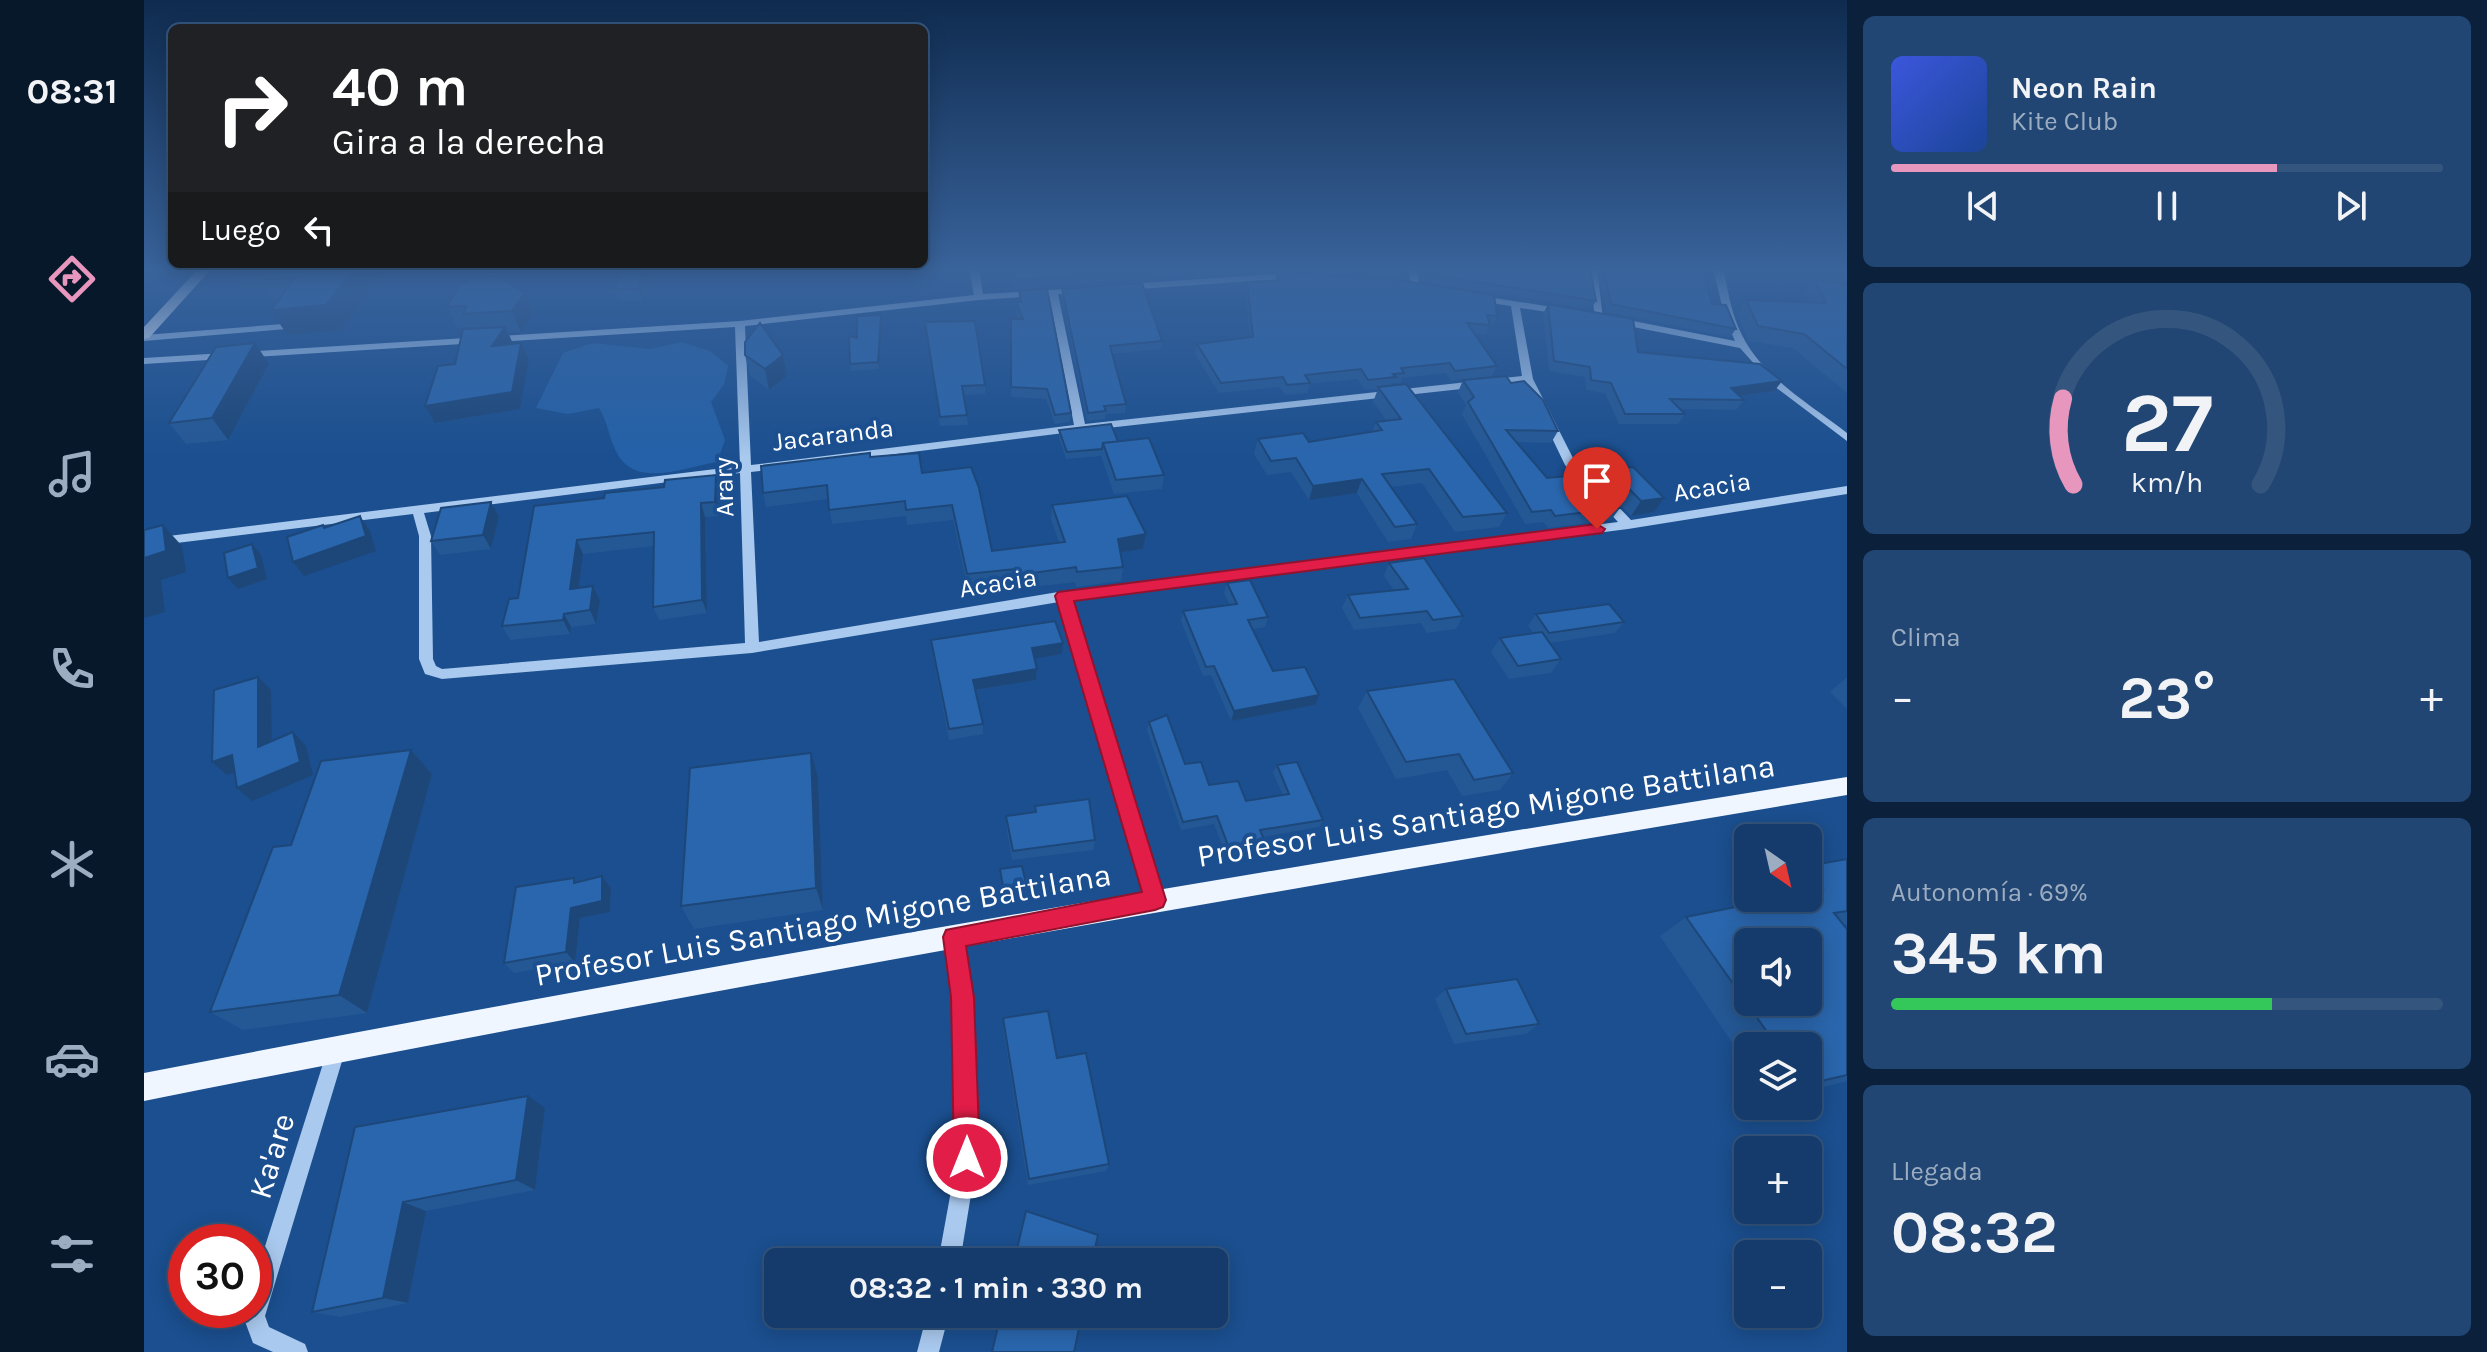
<!DOCTYPE html>
<html lang="es">
<head>
<meta charset="utf-8">
<style>
  body { margin:0; font-family:Karla,sans-serif; background:#214673; color:#f1f3f6; height:100vh; display:flex; flex-direction:column; font-size:30px; white-space:nowrap }
  * { box-sizing:border-box; margin:0 }
  p { font-size:26px; color:#9dadc1 }
  .icon { flex:none; width:44px; height:44px; fill:none; stroke:currentColor; stroke-width:2; stroke-linecap:round; stroke-linejoin:round }
  .map { position:relative; flex:1; overflow:hidden }
  .sheet { display:flex; flex-direction:column; gap:16px; padding:16px; background:#0b203b; width:640px }
  .sheet>* { flex:none }
  .guide { position:absolute; left:24px; top:24px; width:760px; height:244px; border-radius:12px; box-shadow:0 4px 20px #0003,0 0 0 2px #33557e; background:#202124; color:#fff; overflow:hidden }
  .needle { width:52px; rotate:146deg }
  .controls { position:absolute; left:1590px; top:824px; display:grid; gap:16px }
  .controls a { display:grid; place-items:center; width:88px; height:88px; border-radius:12px; background:#143b6b; box-shadow:0 4px 20px #0003,0 0 0 2px #33557e; font-size:40px }
  .speed { position:absolute; left:24px; top:1224px; display:flex; gap:16px; font-size:40px; font-weight:700; text-align:center }
  .speed>* { display:grid; place-content:center; width:104px; height:104px; border-radius:50%; background:#143b6b; box-shadow:0 4px 20px #0003,0 0 0 2px #33557e; line-height:1 }
  .speed .limit { border:12px solid #d22; background:#fff; color:#111 }
  .pin { position:absolute; display:grid; place-items:center; width:68px; height:68px; color:#fff; margin:-82px -34px; border-radius:50% 50% 50% 0; rotate:-45deg; box-shadow:0 0 8px #0007 }
  .pin .icon { rotate:45deg }
  .me { position:absolute; width:88px; margin:-44px; rotate:0deg; stroke-linejoin:round; filter:drop-shadow(0 0 6px #0008) }
  .turn { display:flex; align-items:center; gap:28px; height:168px; padding:0 32px; font-size:36px }
  .turn .icon { width:104px; height:104px; stroke-width:2.5 }
  .turn b { display:block; font-size:56px; line-height:68px }
  .then { display:flex; align-items:center; height:76px; padding:0 32px; background:#0003; gap:16px; font-size:30px }
  .big { font-size:60px; font-weight:700; line-height:1.1 }
  .sheet .widget { flex:1; display:flex; flex-direction:column; justify-content:center; gap:12px; min-width:0; padding:0 28px; border-radius:12px; background:#214673 }
  .sheet .dial { align-items:center; gap:0 }
  .dial svg { height:208px; overflow:visible; fill:none; stroke:#33557e; stroke-width:7; stroke-linecap:round; text-anchor:middle }
  .dial text { fill:#f1f3f6; stroke:none }
  .song { display:flex; align-items:center; gap:24px }
  .cover { width:96px; height:96px; border-radius:12px; background:linear-gradient(135deg,hsl(230 70% 55%),hsl(220 70% 35%)) }
  .played { height:8px; border-radius:4px; background:linear-gradient(90deg,#e797bd 70%,#33557e 70%) }
  .keys { display:flex; justify-content:space-around; direction:ltr }
  .heat { display:flex; justify-content:space-between; align-items:center; font-size:44px; direction:ltr }
  .charge { height:12px; border-radius:6px; background:linear-gradient(90deg,#34c759 69%,#33557e 0) }
  .trip { position:absolute; left:620px; top:1248px; width:464px; height:80px; border-radius:12px; background:#143b6b; box-shadow:0 4px 20px #0003,0 0 0 2px #33557e; font-weight:700; line-height:80px; text-align:center }
  main { display:flex; flex:1; min-height:0 }
  .dock { display:flex; flex-direction:column; width:144px; justify-content:space-around; align-items:center; background:#08182b; color:#9dadc1 }
  .dock .icon { width:56px; height:56px }
  .dock .selected { color:#e797bd }
  .dock b { font-size:36px; color:#f1f3f6 }
  .map>svg:first-child { display:block }
  .green { fill:#2461a8 }
  .lines { fill:none; stroke-linecap:round; stroke-linejoin:round }
  .minor { fill:#a9c9ee; fill-rule:evenodd }
  .major { fill:#f0f6ff; fill-rule:evenodd }
  .wall { fill:#245895 }
  .shaded-wall { fill:#1d4779 }
  .building { fill:#2a66ad; stroke:#1d4779; stroke-width:2; fill-rule:evenodd }
  .route { fill:#e11d48; stroke:#92132f; stroke-width:2 }
  .labels { text-anchor:middle; dominant-baseline:central; stroke-width:8; stroke-linejoin:round; paint-order:stroke }
  .street-label { font-size:26px; fill:#fff; stroke:#1b4f8f }
  .near-street-label { font-size:32px; fill:#fff; stroke:#1b4f8f }
</style>
</head>
<body>
<main>
<nav class="dock">
<b>08:31</b>
<svg class="icon selected" aria-label="directions" viewBox="0 0 24 24"><path d="M12 3l9 9-9 9-9-9zM9 14v-3h6M13 9l2 2-2 2"/></svg>
<svg class="icon" aria-label="music" viewBox="0 0 24 24"><path d="M9 18V5l10-2v13"/><circle cx="6" cy="18" r="3"/><circle cx="16" cy="16" r="3"/></svg>
<svg class="icon" aria-label="phone" viewBox="0 0 24 24"><path d="M5 4h4l2 5-3 2q2 4 5 5l2-3 5 2v4C11 20 4 13 5 4z"/></svg>
<svg class="icon" aria-label="climate" viewBox="0 0 24 24"><path d="M12 3v18M4 7l16 10M4 17L20 7"/></svg>
<svg class="icon" aria-label="car" viewBox="0 0 24 24"><path d="M5 17H2v-5l4-1 3-4h7l3 4 3 1v5h-3M9 17h6M6 11h13"/><circle cx="7" cy="17" r="2"/><circle cx="17" cy="17" r="2"/></svg>
<svg class="icon" aria-label="filters" viewBox="0 0 24 24"><path d="M4 7h16M4 17h16"/><circle cx="9" cy="7" r="2"/><circle cx="15" cy="17" r="2"/></svg>
</nav>
<div class="map">
<svg width="1703" height="1352" viewBox="0 0 1703 1352">
  <rect width="100%" height="100%" fill="#1b4f8f"/>
  <path class="green" d="M537,342l29,9 18,15 -4,18 -13,18 14,38 -8,22c-33,5 -84,29 -102,-13 -7,-15 -7,-26 -16,-41l-31,6 -32,-6 27,-55 30,-10 57,6z"/>
  <g class="lines">
    <g class="minor">
      <path d="M825,268h10l4,26 101,-6v4l-3,1 -23,1 27,130 437,-48 -11,-70 -39,-6 -2,-2 5,-3 90,14v4l-3,1 -42,-6 13,71 41,81 57,60 216,-34v8l-219,35 -556,71 91,300 -2,5 -6,3 -6,-3 -2,-5 -88,-298 -307,51 -310,26 -17,-5 -6,-15v-123l-6,-22 -269,33v-8l596,-73 -5,-139 -591,37v-6l596,-37 234,-26zM905,295l25,130 -323,40 -6,-139 234,-26zM1381,382l40,83 53,57 -554,69 -305,51 -8,-170 329,-41zM596,473l5,170 -303,26 -6,-3 -3,-7 -2,-123 -7,-23z"/>
      <polygon points="1264,268 1273,268 1276,290 1268,288"/>
      <polygon points="1444,268 1453,268 1459,319 1451,317"/>
      <path d="M1569,268h10c5,22 8,46 19,67 21,43 68,69 105,98v8l-73,-55 -34,-38 -122,-24 -5,-3 5,-3 117,23 -10,-23z"/>
      <polygon points="1148,273 1151,274 1151,278 981,290 976,287 981,284"/>
      <polygon points="139,324 142,325 142,329 0,341 0,335"/>
      <polygon points="810,929 816,931 819,937 827,997 833,1158 816,1262 794,1262 813,1158 809,997 801,937 804,931"/>
      <polygon points="193,1039 200,1041 202,1048 121,1316 125,1327 161,1344 164,1352 129,1352 109,1343 99,1316 101,1310 110,1310 110,1281 184,1048 186,1041"/>
      <polygon points="783,1314 805,1314 795,1352 773,1352"/>
    </g>
    <g class="major">
      <polygon points="55,268 68,268 5,338 0,339 0,327"/>
      <path d="M1703,777v18c-569,95 -1137,193 -1703,306v-28c566,-110 1134,-205 1703,-296z"/>
    </g>
  </g>
  <g class="wall">
    <polygon points="85,268 242,268 196,330 143,335 133,303 131,303 122,289 100,290"/>
    <polygon points="476,268 503,268 504,273 499,301 475,302 471,289"/>
    <polygon points="866,268 1071,268 1070,269 1046,271 1045,275 872,289"/>
    <polygon points="1127,268 1265,268 1266,272 1263,281 1127,270"/>
    <polygon points="1273,268 1446,268 1452,301 1447,309 1279,282"/>
    <polygon points="1453,268 1558,268 1568,304 1592,329 1586,337 1463,312"/>
    <polygon points="1679,268 1703,268 1703,393 1649,348 1604,341 1593,314 1602,300 1665,303 1661,293 1671,280 1684,281"/>
    <polygon points="1133,272 1353,316 1348,326 1345,326 1342,335 1330,334 1353,366 1348,376 1307,381 1302,373 1258,378 1257,383 1249,383 1248,386 1363,513 1355,527 1311,532 1278,483 1247,487 1273,524 1267,539 1244,542 1213,493 1165,500 1147,472 1123,475 1110,454 1114,439 1165,442 1228,432 1232,422 1243,421 1229,402 1234,389 1221,390 1213,379 1166,384 1163,393 1141,395 1136,387 1075,393 1051,354 1053,344 1106,338 1101,292 1103,282 1131,281"/>
    <polygon points="918,289 1018,341 1017,349 968,354 982,404 981,413 962,414 961,419 943,421 918,297"/>
    <polygon points="875,291 927,413 926,422 911,424 902,399 867,397 867,319 875,319 872,312 872,302 875,302"/>
    <polygon points="381,293 389,314 377,332 364,332 369,344 385,360 376,409 291,423 311,364 327,329 326,327 313,328 303,307"/>
    <polygon points="1404,304 1494,352 1638,381 1630,391 1596,396 1600,400 1592,410 1536,409 1541,414 1534,424 1475,424 1461,393 1442,390 1441,377 1405,371 1399,314"/>
    <polygon points="737,315 738,322 735,369 707,371 706,364 713,338"/>
    <polygon points="781,322 841,385 841,394 820,395 824,425 796,426"/>
    <polygon points="601,355 639,355 643,376 625,390 606,376"/>
    <polygon points="125,364 84,440 42,444 25,423"/>
    <polygon points="1319,380 1367,383 1414,431 1407,443 1373,442 1403,478 1476,508 1467,520 1404,528 1399,522 1381,524 1318,414 1322,405 1314,392"/>
    <polygon points="915,430 974,442 1020,475 1018,489 970,494 957,456 922,459 915,437"/>
    <polygon points="726,457 778,473 827,467 848,551 915,542 907,519 908,505 1002,534 999,549 977,552 979,567 977,581 932,587 931,582 873,589 871,583 824,589 809,520 763,525 762,516 688,524 684,499 622,507 619,493"/>
    <polygon points="1466,469 1510,512 1487,516 1456,484"/>
    <polygon points="520,487 576,489 575,516 561,517 563,613 515,620 509,607 510,546 439,554 435,588 449,586 456,600 452,624 427,627 426,634 366,640 358,626 374,598 460,498"/>
    <polygon points="347,502 355,517 347,549 296,555 287,541"/>
    <polygon points="1245,563 1319,616 1312,629 1283,633 1277,623 1210,630 1198,608 1204,595 1250,590 1240,576"/>
    <polygon points="1083,583 1124,617 1121,627 1109,629 1129,671 1171,705 1087,721 1067,675 1059,676 1037,621 1039,611 1086,605 1080,593"/>
    <polygon points="1392,614 1480,622 1471,633 1405,643 1417,659 1407,673 1365,679 1347,652 1356,638 1390,634 1384,626"/>
    <polygon points="787,640 918,654 890,658 893,669 892,680 832,690 839,724 839,734 805,740 788,651"/>
    <polygon points="1703,677 1703,709 1686,692"/>
    <polygon points="1223,691 1369,773 1356,790 1318,796 1303,770 1252,779 1214,708"/>
    <polygon points="1005,722 1041,764 1065,785 1102,801 1139,795 1129,773 1133,765 1179,820 1175,827 1119,837 1121,842 1118,850 1082,856 1070,824 1037,830 1003,730"/>
    <polygon points="267,750 288,774 223,1013 99,1030 66,1012 147,845"/>
    <polygon points="674,778 679,910 550,929 537,906"/>
    <polygon points="891,806 951,840 949,850 868,860 862,825 862,816 891,812"/>
    <polygon points="1703,859 1703,924 1699,925 1703,929 1703,1081 1664,1091 1664,1046 1604,1046 1604,1066 1516,936 1542,917 1664,898 1664,866"/>
    <polygon points="856,869 883,888 882,894 859,897"/>
    <polygon points="458,876 467,888 466,912 436,918 431,963 370,973 360,963 433,882"/>
    <polygon points="1302,989 1395,1024 1382,1034 1310,1044 1291,999"/>
    <polygon points="859,1018 913,1058 965,1164 962,1171 884,1185 859,1028"/>
    <polygon points="401,1108 391,1190 282,1211 264,1303 196,1317 168,1312 211,1127"/>
  </g>
  <g class="shaded-wall">
    <polygon points="211,268 242,268 196,330 143,335 127,310"/>
    <polygon points="499,268 503,268 504,273 499,301 495,288"/>
    <polygon points="381,293 389,314 377,332 368,311"/>
    <polygon points="737,315 738,322 735,369 734,362"/>
    <polygon points="361,327 369,344 348,346"/>
    <polygon points="111,343 125,364 84,440 68,418"/>
    <polygon points="377,343 385,360 376,409 291,423 281,406"/>
    <polygon points="639,355 643,376 625,390 621,369"/>
    <polygon points="1638,381 1630,391 1580,398 1587,388"/>
    <polygon points="572,475 576,489 575,516 571,502"/>
    <polygon points="1218,479 1213,493 1165,500 1169,486"/>
    <polygon points="1520,498 1510,512 1487,516 1497,501"/>
    <polygon points="347,502 355,517 347,549 339,535"/>
    <polygon points="557,503 561,517 563,613 558,600"/>
    <polygon points="216,516 226,531 232,551 160,576 149,562"/>
    <polygon points="19,525 38,546 42,572 17,580 21,612 0,618 0,558"/>
    <polygon points="1002,534 999,549 972,553 974,539"/>
    <polygon points="433,540 439,554 433,602 426,589"/>
    <polygon points="108,544 117,555 123,579 94,589 84,578"/>
    <polygon points="449,586 456,600 452,624 446,610"/>
    <polygon points="420,614 427,627 426,634 419,620"/>
    <polygon points="919,643 918,654 888,659 888,648"/>
    <polygon points="893,669 892,680 830,690 829,680"/>
    <polygon points="114,677 127,690 128,760 114,747"/>
    <polygon points="1175,695 1171,705 1087,721 1090,711"/>
    <polygon points="149,732 162,746 169,775 108,801 93,788"/>
    <polygon points="267,750 288,774 223,1013 195,995"/>
    <polygon points="667,753 674,778 679,910 672,888"/>
    <polygon points="88,755 102,768 83,775 68,762"/>
    <polygon points="458,876 467,888 466,912 436,918 431,963 422,952 427,908"/>
    <polygon points="384,1096 401,1108 391,1190 372,1180"/>
    <polygon points="259,1202 282,1211 264,1303 239,1298"/>
  </g>
  <g class="building">
    <polygon points="125,268 211,268 182,305 127,310 151,278 115,279"/>
    <polygon points="476,268 499,268 495,288 471,289"/>
    <polygon points="869,268 1033,268 873,280"/>
    <polygon points="1204,268 1265,268 1266,272"/>
    <polygon points="1280,268 1446,268 1452,301 1282,274"/>
    <polygon points="1459,268 1558,268 1568,304 1582,305 1592,329 1467,304"/>
    <polygon points="1694,268 1703,268 1703,369 1660,334 1614,326 1602,300 1682,303 1671,280 1701,284"/>
    <polygon points="1133,272 1254,280 1350,295 1353,316 1343,315 1346,325 1323,323 1353,366 1311,371 1306,363 1257,368 1260,373 1249,374 1252,377 1224,380 1217,369 1161,375 1166,383 1143,385 1139,377 1077,383 1053,344 1109,337 1103,282 1136,281"/>
    <polygon points="354,276 381,293 368,311 320,314 322,306 303,307 317,282 323,282 324,277"/>
    <polygon points="998,283 1018,341 966,346 982,404 960,406 962,411 944,413 918,289"/>
    <polygon points="903,289 927,413 911,415 903,389 867,387 867,319 879,319 872,302 877,302 875,291"/>
    <polygon points="1404,304 1489,319 1494,352 1616,364 1638,381 1587,388 1600,400 1526,399 1541,414 1481,414 1467,383 1447,380 1446,367 1410,361"/>
    <polygon points="737,315 734,362 706,364 705,336 713,338 713,316"/>
    <polygon points="831,321 841,385 818,386 823,415 796,417 781,322"/>
    <polygon points="616,323 639,355 621,369 601,355 601,342"/>
    <polygon points="361,327 348,346 377,343 368,392 281,406 294,366 311,364 319,329"/>
    <polygon points="111,343 68,418 25,423 72,347"/>
    <polygon points="1362,376 1367,383 1380,381 1399,400 1414,431 1362,430 1403,478 1444,474 1476,508 1411,516 1407,510 1388,512 1324,402 1330,397 1319,380"/>
    <polygon points="1262,384 1363,513 1319,517 1285,469 1238,474 1273,524 1251,527 1218,479 1169,486 1152,458 1127,461 1114,439 1159,433 1165,442 1238,430 1232,422 1257,419 1234,387"/>
    <polygon points="967,424 974,442 959,443 958,449 923,452 915,430"/>
    <polygon points="1005,438 1020,475 972,480 959,443"/>
    <polygon points="726,453 726,457 775,453 778,473 827,467 835,488 848,551 921,542 908,505 983,496 1002,534 974,539 979,567 933,572 932,567 873,575 871,569 823,574 808,505 762,510 761,501 685,510 683,485 619,493 617,466"/>
    <polygon points="1489,467 1520,498 1497,501 1466,469"/>
    <polygon points="572,475 571,502 557,503 558,600 509,607 510,532 433,540 426,589 449,586 446,610 420,614 419,620 358,626 365,599 374,598 390,506 460,498 461,493 520,487 521,480"/>
    <polygon points="347,502 339,535 287,541 297,508"/>
    <polygon points="216,516 222,536 149,562 143,537 179,525 180,528"/>
    <polygon points="19,525 22,551 0,558 0,530"/>
    <polygon points="108,544 114,568 84,578 80,553"/>
    <polygon points="1280,558 1319,616 1289,620 1283,611 1216,618 1204,595 1264,589 1245,563"/>
    <polygon points="1106,580 1124,617 1104,620 1129,671 1161,667 1175,695 1090,711 1070,666 1062,667 1039,611 1093,604 1083,583"/>
    <polygon points="1465,604 1480,622 1405,633 1392,614"/>
    <polygon points="911,621 919,643 888,648 893,669 829,680 839,724 805,729 787,640"/>
    <polygon points="1398,632 1417,659 1374,666 1356,638"/>
    <polygon points="114,677 114,747 149,732 156,762 93,788 88,755 68,762 70,690"/>
    <polygon points="1310,679 1369,773 1330,780 1315,754 1262,762 1223,691"/>
    <polygon points="1023,715 1041,764 1057,762 1065,785 1094,781 1102,801 1145,794 1133,765 1153,762 1179,820 1116,830 1121,842 1085,848 1073,816 1039,822 1005,722"/>
    <polygon points="267,750 195,995 66,1012 129,847 147,845 177,761"/>
    <polygon points="667,753 672,888 537,906 546,768"/>
    <polygon points="945,799 951,840 869,851 862,816 892,812 891,806"/>
    <path d="M1703,859v52l-13,2 13,16v146l-39,9v-38h-31l-91,-129 94,-19h28v-6l15,-3 -15,-19v-4zM1604,942h60v60h-60z"/>
    <polygon points="878,866 883,888 860,892 856,869"/>
    <polygon points="458,876 458,901 427,908 422,952 360,963 372,887 430,878 430,883"/>
    <polygon points="1373,979 1395,1024 1322,1034 1302,989"/>
    <polygon points="904,1011 913,1058 942,1053 965,1164 885,1179 859,1018"/>
    <polygon points="384,1096 372,1180 259,1202 239,1298 168,1312 211,1127"/>
    <polygon points="882,1211 954,1235 948,1262 870,1262"/>
    <polygon points="857,1314 938,1314 930,1352 848,1352"/>
  </g>
  <linearGradient id="sky" x2="0" y2="1"><stop stop-color="#0f2b4f"/><stop offset="0.59" stop-color="#39639b"/><stop offset="1" stop-color="#39639b" stop-opacity="0"/></linearGradient>
  <rect width="1703" height="457" fill="url(#sky)"/>
  <polygon class="route" points="1453,524 1461,529 1458,533 930,601 1022,900 1019,907 1011,910 822,946 830,997 836,1158 832,1167 823,1171 814,1167 810,1158 807,997 799,937 802,930 998,892 911,596 914,592"/>
  <g class="labels">
    <g class="street-label">
      <text transform="translate(689 435) rotate(-7)">Jacaranda</text>
      <text transform="translate(580 487) rotate(-92)">Arary</text>
      <text transform="translate(1568 487) rotate(-9)">Acacia</text>
      <text transform="translate(854 583) rotate(-9)">Acacia</text>
    </g>
    <g class="near-street-label">
      <text transform="translate(1342 811) rotate(-9)">Profesor Luis Santiago Migone Battilana</text>
      <text transform="translate(679 925) rotate(-10)">Profesor Luis Santiago Migone Battilana</text>
      <text transform="translate(128 1156) rotate(-73)">Ka'are</text>
    </g>
  </g>
</svg>
<div class="controls">
<a><svg class="needle" viewBox="-14 -14 28 28"><path d="M0-13l5 13h-10z" fill="#e53935"/><path d="M0 13l5-13h-10z" fill="#9dadc1"/></svg></a>
<a><svg class="icon" aria-label="sound" viewBox="0 0 24 24"><path d="M4 9h4l5-4v14l-5-4H4zM17 9q2 3 0 6"/></svg></a>
<a><svg class="icon" aria-label="layers" viewBox="0 0 24 24"><path d="M12 4l9 5-9 5-9-5zM3 14l9 5 9-5"/></svg></a>
<a>+</a>
<a>−</a>
</div>
<div class="speed"><div class="limit">30</div></div>
<div class="pin" style="left:1453px;top:529px;background:#d93025"><svg class="icon" aria-label="arrive" viewBox="0 0 24 24"><path d="M6 21V4h12l-3 4 3 4H6"/></svg></div>
<svg class="me" style="left:823px;top:1158px" viewBox="-20 -20 40 40"><circle r="17" fill="#e11d48" stroke="#fff" stroke-width="3"/><path d="M0-11L8 9 0 5-8 9z" fill="#fff"/></svg>
<div class="trip">08:32 · 1 min · 330 m</div>
<div class="guide">
<div class="turn"><svg class="icon" aria-label="right" viewBox="0 0 24 24"><path d="M7 20v-9h11M14 6l5 5-5 5"/></svg><div><b>40 m</b>Gira a la derecha</div></div>
<div class="then">Luego<svg class="icon" aria-label="left" viewBox="0 0 24 24"><path d="M17 20v-9H6M10 6l-5 5 5 5"/></svg></div>
</div>
</div>
<section class="sheet">
<div class="widget">
<div class="song"><i class="cover"></i><div><b>Neon Rain</b><p>Kite Club</p></div></div>
<div class="played"></div>
<div class="keys"><svg class="icon" aria-label="previous" viewBox="0 0 24 24"><path d="M18 5L8 12l10 7zM5 5v14"/></svg><svg class="icon" aria-label="pause" viewBox="0 0 24 24"><path d="M8 5v14M16 5v14"/></svg><svg class="icon" aria-label="next" viewBox="0 0 24 24"><path d="M6 5l10 7-10 7zM19 5v14"/></svg></div>
</div>
<div class="widget dial"><svg viewBox="0 0 100 80">
<path d="M14 69A42 42 0 1 1 86 69"/>
<path d="M14 69A42 42 0 0 1 10 36" stroke="#e797bd"/>
<text x="50" y="56" font-size="32" font-weight="700">27</text>
<text x="50" y="72" font-size="11">km/h</text>
</svg></div>
<div class="widget"><p>Clima</p>
<div class="heat"><a>−</a><b class="big">23°</b><a>+</a></div>
</div>
<div class="widget"><p>Autonomía · 69%</p><b class="big">345 km</b><div class="charge"></div></div>
<div class="widget"><p>Llegada</p><b class="big">08:32</b></div>
</section>
</main>
</body>
</html>
